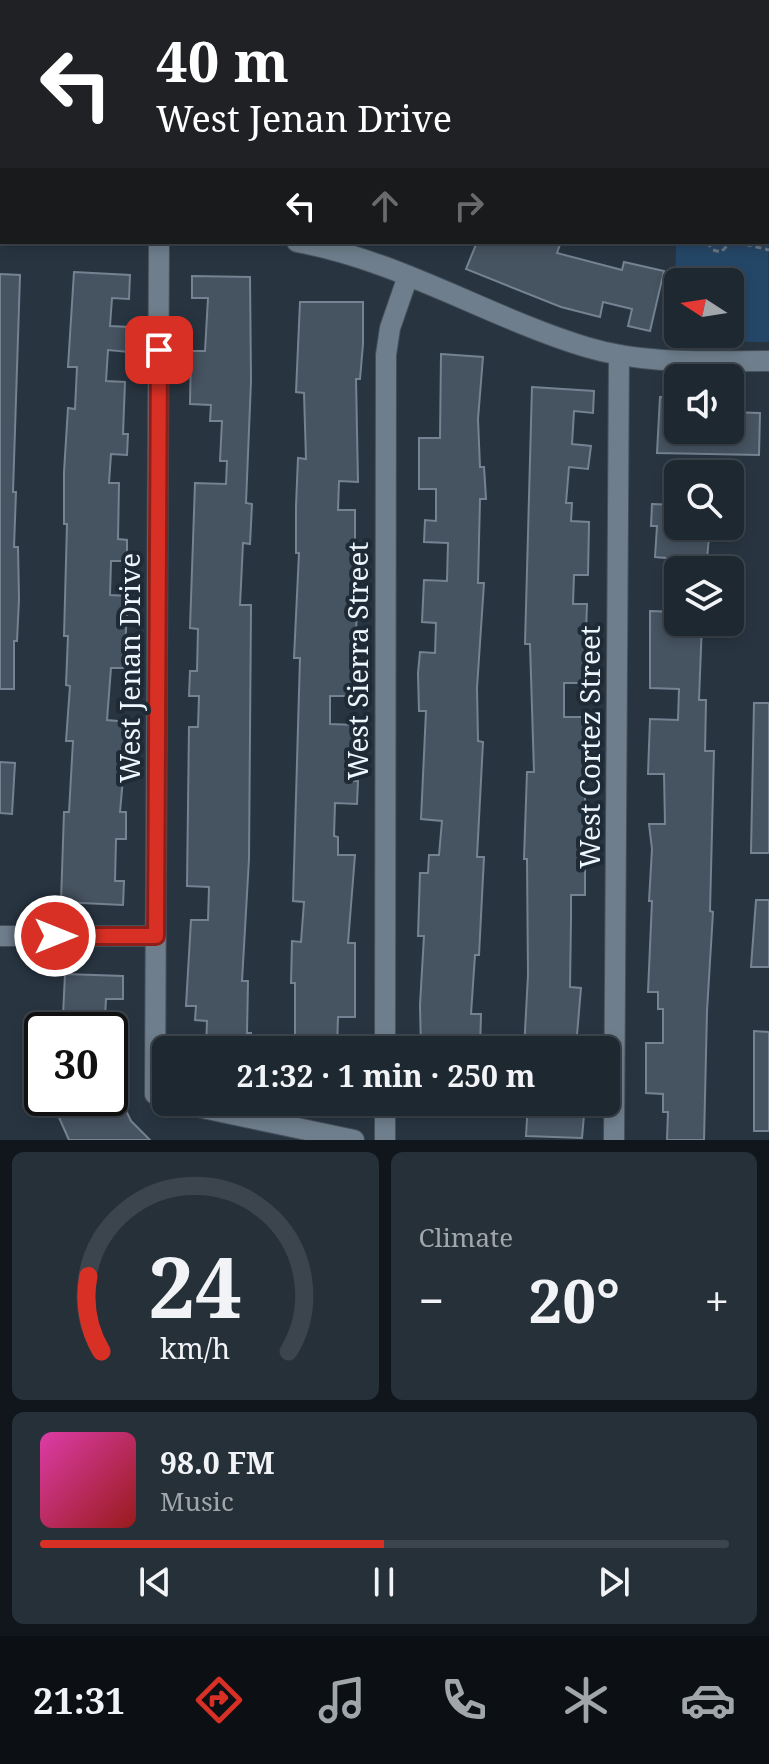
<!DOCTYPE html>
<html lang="en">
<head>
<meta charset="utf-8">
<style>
  body { margin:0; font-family:"Noto Serif",serif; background:#263039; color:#f1f3f6; height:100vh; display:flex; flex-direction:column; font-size:30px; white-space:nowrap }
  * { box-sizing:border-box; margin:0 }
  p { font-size:26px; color:#a1a6ab }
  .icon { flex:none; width:44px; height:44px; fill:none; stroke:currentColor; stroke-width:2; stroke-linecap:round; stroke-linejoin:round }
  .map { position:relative; height:1140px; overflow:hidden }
  .side { display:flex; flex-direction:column; gap:12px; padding:12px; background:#10161b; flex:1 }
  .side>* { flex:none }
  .banner { position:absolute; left:0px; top:0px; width:770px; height:244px; box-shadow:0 4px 12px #0003,0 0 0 2px #3c444d; background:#202124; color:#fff; overflow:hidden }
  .needle { width:52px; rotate:282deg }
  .buttons { position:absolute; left:664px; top:268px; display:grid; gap:16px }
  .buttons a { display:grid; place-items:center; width:80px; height:80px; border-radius:12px; background:#1e2831; box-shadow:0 4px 12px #0003,0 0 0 2px #3c444d; font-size:40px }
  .speed { position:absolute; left:24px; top:1012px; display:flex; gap:16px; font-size:40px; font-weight:700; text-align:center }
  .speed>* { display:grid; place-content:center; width:104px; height:104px; border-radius:50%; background:#1e2831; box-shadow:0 4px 12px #0003,0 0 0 2px #3c444d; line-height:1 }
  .speed .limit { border:4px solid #111; border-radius:12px; background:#fff; color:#111 }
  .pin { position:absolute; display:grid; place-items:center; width:68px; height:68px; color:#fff; margin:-34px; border-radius:16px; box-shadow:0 4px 12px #0006 }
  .me { position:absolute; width:88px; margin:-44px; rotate:90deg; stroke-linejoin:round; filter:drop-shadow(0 0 6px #0008) }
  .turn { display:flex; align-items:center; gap:28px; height:168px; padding:0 24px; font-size:36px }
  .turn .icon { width:104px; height:104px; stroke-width:2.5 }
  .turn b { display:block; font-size:56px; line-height:68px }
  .lanes { display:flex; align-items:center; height:76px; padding:0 24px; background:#0003; justify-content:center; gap:40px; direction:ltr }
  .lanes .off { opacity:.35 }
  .big { font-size:60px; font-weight:700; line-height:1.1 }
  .side .tile { flex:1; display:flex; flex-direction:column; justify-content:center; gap:12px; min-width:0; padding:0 28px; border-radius:12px; background:#263039 }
  .side .dial { align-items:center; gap:0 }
  .dial svg { height:208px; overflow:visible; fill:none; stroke:#3c444d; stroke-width:7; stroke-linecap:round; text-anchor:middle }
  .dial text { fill:#f1f3f6; stroke:none }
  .song { display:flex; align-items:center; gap:24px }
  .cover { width:96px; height:96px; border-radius:12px; background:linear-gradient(135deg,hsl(320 70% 55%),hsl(0 70% 35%)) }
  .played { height:8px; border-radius:4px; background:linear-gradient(90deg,#d93025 50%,#3c444d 50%) }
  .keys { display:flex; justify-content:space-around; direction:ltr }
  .heat { display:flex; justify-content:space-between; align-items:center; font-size:44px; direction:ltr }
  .side .tiles { flex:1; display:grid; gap:12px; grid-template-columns:1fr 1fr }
  .tile:last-child { grid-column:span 2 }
  .trip { position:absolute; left:152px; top:1036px; width:468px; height:80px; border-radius:12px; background:#1e2831; box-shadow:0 4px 12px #0003,0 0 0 2px #3c444d; font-weight:700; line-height:80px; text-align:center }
  .tabs { display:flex; height:128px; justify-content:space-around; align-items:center; background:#0c1014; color:#a1a6ab }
  .tabs .icon { width:56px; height:56px }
  .tabs .selected { color:#d93025 }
  .tabs b { font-size:36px; color:#f1f3f6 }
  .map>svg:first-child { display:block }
  .green { fill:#254767; fill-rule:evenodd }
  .building { fill:#465360; stroke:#748291; stroke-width:2 }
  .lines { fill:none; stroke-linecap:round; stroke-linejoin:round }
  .minor-casing { stroke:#45505a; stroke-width:22 }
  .path { stroke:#6c7782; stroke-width:3; stroke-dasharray:6 4; stroke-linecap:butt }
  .minor { stroke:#6f7e8c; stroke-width:20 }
  .route-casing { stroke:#8d1f18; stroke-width:20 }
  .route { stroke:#d93025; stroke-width:14 }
  .labels { text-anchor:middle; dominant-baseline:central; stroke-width:8; stroke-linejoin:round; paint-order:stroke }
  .street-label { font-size:28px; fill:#edf5fd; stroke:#1e2a36 }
</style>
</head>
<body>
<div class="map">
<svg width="769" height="1140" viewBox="0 0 769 1140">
  <rect width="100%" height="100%" fill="#283541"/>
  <path class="green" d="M768,209l1,133 -95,-1 2,-95 -21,-4h113zM678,282h52v52h-52z"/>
  <g class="building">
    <polygon points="477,242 561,242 557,253 622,270 624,262 664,271 650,331 628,326 632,309 603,302 600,317 561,307 466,269"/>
    <polygon points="74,272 130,275 129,299 112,298 110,326 130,327 129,352 108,350 106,381 125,382 123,434 128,434 127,455 111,454 109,483 119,483 118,539 127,540 127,561 111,561 110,595 128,596 125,647 128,647 127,668 111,668 107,720 128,722 120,812 126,812 126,839 116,839 115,881 124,881 123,905 61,902 64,812 69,812 73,741 66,741 70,686 66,685 68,636 64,636 67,524 64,524 64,472 68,408 75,409 77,367 68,367"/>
    <polygon points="0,274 20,275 13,492 16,492 14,547 18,547 19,599 17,641 14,641 14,689 0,689"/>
    <polygon points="192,276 250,277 251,381 246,503 252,504 250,544 243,543 240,605 251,605 249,859 242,981 248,981 247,1033 251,1033 250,1050 206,1050 207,1021 195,1020 196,1006 186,1006 191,920 208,920 209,887 187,886 189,727 198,727 199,696 189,696 190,671 197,671 198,629 190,628 195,483 226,484 227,461 220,461 222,421 210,421 211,405 190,404 191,351 205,351 208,298 192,298"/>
    <polygon points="300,302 363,302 363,344 360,379 356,379 358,482 339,481 338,510 355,510 355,569 359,569 354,673 356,673 356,696 330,696 330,724 356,725 354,781 358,781 357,804 335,803 334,836 338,837 338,855 355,855 348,943 355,943 355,1017 338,1017 337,1050 295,1050 295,983 291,983 292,941 301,942 304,902 293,901 300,658 294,658 299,553 296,553 296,506 298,458 306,459 304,393 296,392"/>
    <polygon points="441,354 483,357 478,419 480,467 484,467 486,499 480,499 478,583 484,583 477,688 478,741 483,742 477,857 484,857 479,955 475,955 471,1014 481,1014 480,1050 421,1050 420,1005 424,936 418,936 420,873 428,873 429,855 439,855 442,821 421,819 426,711 419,711 418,673 420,652 435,653 436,623 422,622 424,580 447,581 448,543 424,542 425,520 436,521 436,489 419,489 419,438 440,438"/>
    <polygon points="532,387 594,391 593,413 574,411 572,444 591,446 588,469 569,467 566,503 572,503 571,521 589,522 588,575 574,575 573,604 587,604 585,661 588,661 588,683 564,683 564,717 585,717 585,895 571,895 571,918 570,987 581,988 577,1035 585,1035 584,1050 524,1050 528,975 527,859 524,859 527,772 534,772 530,644 525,644"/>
    <polygon points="660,397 678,398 678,430 730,430 730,412 760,413 759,455 657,453"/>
    <polygon points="652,504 678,505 678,526 710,526 706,570 676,570 677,559 655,557 657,526 651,526"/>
    <polygon points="650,611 678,612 678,622 702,622 699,700 706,700 705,751 714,751 710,911 713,912 707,1011 704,1140 667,1140 668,1112 663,1112 663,1094 646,1093 646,1043 663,1043 663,1009 658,1009 658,992 648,992 652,901 649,901 652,849 649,824 665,824 664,774 648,774 650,719 678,720 679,689 650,688"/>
    <polygon points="754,703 769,703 769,853 751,853"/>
    <polygon points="0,762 15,763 12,814 0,813"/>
    <polygon points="756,900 769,900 769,967 751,967"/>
    <polygon points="65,974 123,976 123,999 106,999 105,1017 63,1015"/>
    <polygon points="754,1031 769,1032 769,1131 754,1131"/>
    <polygon points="89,1098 120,1098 131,1121 150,1140 69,1140 57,1113"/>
    <polygon points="413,1102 475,1102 475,1117 412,1115"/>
    <polygon points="528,1102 560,1102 560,1114 584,1115 582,1138 526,1136"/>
  </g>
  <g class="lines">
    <defs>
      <g id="minor">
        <polyline points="508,0 509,2"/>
        <polyline points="241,2 241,0"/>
        <polyline points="598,2 602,0"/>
        <polyline points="752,2 752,0"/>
        <polyline points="0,7 2,7"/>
        <polyline points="768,160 769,162"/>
        <polyline points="0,235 2,235"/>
        <polyline points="159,242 155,1094 166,1099"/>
        <path d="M297,242c101,18 191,75 289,105 59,18 122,14 183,14"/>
        <polyline points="0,936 156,936"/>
        <polyline points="385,1050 386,355 390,328 408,276"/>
        <polyline points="174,1102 354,1140"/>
        <polyline points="385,1140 385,1102"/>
        <polyline points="614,1140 619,355"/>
      </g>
    </defs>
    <use href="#minor" class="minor-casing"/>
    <g class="path">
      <polyline points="0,147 2,147"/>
      <polyline points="707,242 713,250 721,252 731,242"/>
      <polyline points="736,242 769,250"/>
    </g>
    <use href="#minor" class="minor"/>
  </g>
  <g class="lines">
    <defs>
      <polyline id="route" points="55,936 156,936 159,350"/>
    </defs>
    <use href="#route" class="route-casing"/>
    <use href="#route" class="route"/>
  </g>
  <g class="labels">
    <g class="street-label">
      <text transform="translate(357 661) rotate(-90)">West Sierra Street</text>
      <text transform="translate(129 668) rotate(-90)">West Jenan Drive</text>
      <text transform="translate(589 747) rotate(-90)">West Cortez Street</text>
    </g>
  </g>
</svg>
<div class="buttons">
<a><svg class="needle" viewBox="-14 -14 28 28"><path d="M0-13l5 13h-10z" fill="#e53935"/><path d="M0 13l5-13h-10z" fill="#a1a6ab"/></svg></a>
<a><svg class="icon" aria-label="sound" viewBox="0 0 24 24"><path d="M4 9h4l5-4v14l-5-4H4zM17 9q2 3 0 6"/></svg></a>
<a><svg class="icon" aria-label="search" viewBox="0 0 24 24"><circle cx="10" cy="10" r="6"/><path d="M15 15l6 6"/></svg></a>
<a><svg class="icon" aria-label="layers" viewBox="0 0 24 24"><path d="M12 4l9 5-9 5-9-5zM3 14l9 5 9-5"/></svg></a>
</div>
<div class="speed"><div class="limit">30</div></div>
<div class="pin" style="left:159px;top:350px;background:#d93025"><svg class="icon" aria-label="arrive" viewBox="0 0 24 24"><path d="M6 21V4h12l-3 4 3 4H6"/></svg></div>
<svg class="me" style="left:55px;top:936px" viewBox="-20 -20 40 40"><circle r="17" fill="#d93025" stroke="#fff" stroke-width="3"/><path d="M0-11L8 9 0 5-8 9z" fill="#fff"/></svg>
<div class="trip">21:32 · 1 min · 250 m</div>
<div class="banner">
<div class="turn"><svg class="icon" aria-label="left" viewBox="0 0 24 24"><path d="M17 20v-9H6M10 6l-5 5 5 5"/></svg><div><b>40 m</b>West Jenan Drive</div></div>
<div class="lanes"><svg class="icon" aria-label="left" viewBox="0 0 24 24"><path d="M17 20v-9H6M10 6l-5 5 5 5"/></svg><svg class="icon off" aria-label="ahead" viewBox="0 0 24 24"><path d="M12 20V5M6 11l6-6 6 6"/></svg><svg class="icon off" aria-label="right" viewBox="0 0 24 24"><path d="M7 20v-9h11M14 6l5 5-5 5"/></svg></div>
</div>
</div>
<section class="side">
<div class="tiles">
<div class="tile dial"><svg viewBox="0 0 100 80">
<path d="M14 69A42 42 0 1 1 86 69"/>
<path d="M14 69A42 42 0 0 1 9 40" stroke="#d93025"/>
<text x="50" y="56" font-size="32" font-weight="700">24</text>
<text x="50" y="72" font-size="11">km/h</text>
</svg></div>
<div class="tile"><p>Climate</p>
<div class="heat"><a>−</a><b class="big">20°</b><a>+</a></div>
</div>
<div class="tile">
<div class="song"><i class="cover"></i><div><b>98.0 FM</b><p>Music</p></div></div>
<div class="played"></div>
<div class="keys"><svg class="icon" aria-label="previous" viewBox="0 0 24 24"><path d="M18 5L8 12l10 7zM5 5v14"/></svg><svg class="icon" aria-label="pause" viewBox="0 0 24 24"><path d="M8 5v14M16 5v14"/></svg><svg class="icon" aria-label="next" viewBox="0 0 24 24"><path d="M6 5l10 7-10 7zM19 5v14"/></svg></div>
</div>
</div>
</section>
<nav class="tabs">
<b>21:31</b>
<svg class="icon selected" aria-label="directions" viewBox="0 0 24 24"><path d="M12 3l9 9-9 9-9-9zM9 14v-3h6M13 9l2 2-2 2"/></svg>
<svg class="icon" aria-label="music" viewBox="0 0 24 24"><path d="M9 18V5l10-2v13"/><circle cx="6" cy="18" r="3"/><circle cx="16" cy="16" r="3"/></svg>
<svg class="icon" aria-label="phone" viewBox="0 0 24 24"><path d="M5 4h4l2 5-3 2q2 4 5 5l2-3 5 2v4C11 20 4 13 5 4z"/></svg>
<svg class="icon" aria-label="climate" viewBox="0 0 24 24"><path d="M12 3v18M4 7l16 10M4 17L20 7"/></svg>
<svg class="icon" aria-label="car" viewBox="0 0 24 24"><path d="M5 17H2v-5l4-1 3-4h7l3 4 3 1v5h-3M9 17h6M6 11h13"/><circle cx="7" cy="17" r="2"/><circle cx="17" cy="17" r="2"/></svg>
</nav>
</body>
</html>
